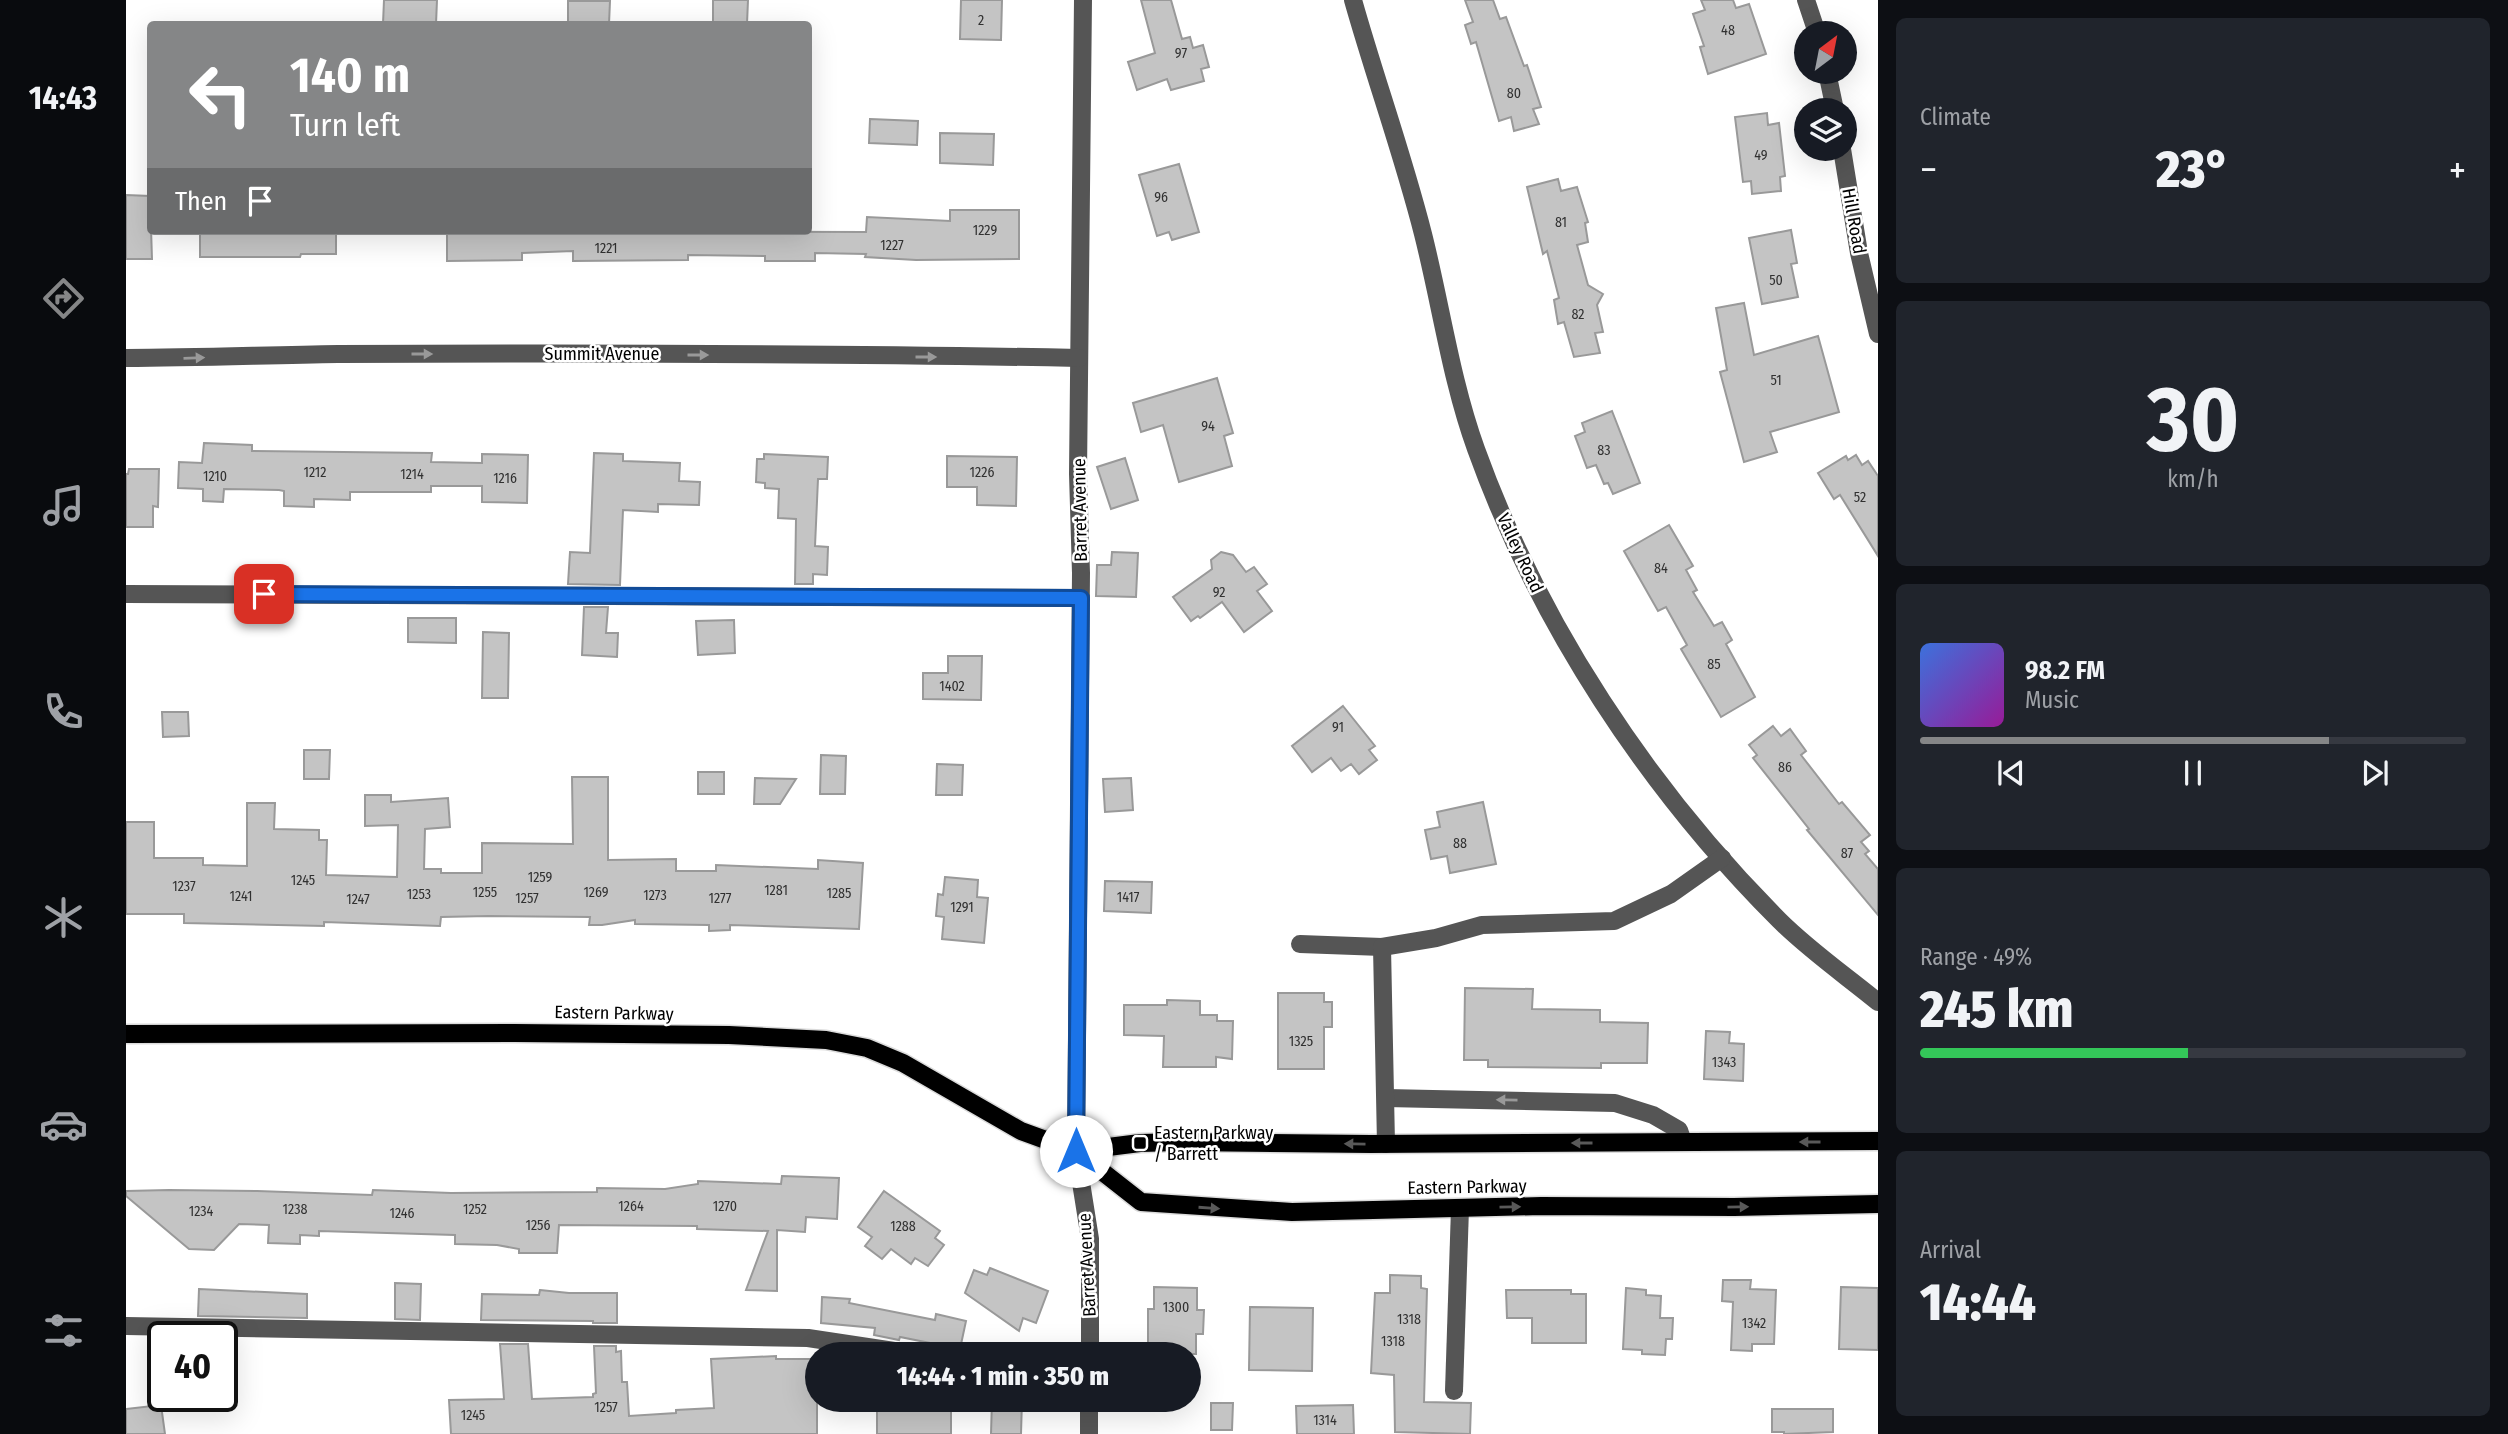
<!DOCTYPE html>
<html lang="en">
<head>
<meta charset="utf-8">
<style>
  body { margin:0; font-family:"Fira Sans Condensed",sans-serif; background:#20242c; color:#f1f3f6; height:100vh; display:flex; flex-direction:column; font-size:26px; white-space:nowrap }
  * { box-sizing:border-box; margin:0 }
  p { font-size:23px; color:#9ea1a6 }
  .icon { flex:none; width:38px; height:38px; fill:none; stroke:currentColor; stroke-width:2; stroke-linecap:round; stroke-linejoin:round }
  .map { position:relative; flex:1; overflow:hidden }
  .sheet { display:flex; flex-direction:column; gap:18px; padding:18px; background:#0d0f14; width:630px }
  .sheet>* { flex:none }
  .hud { position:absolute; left:21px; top:21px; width:665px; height:214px; border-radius:7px; box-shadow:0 7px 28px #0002; background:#858687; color:#fff; overflow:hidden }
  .needle { width:46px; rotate:32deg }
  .fabs { position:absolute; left:1668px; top:21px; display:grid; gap:14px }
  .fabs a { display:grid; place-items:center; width:63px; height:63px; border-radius:50%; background:#171b24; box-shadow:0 7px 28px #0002; font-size:35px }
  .speed { position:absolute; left:21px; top:1321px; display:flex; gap:14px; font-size:35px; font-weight:700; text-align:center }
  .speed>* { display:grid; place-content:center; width:91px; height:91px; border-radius:50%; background:#171b24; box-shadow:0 7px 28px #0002; line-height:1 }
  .speed .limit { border:4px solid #111; border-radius:10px; background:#fff; color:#111 }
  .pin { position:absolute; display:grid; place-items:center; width:60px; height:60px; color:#fff; margin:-30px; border-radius:14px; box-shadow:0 4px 10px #0006 }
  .me { position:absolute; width:77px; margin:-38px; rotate:0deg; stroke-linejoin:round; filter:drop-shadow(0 0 5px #0008) }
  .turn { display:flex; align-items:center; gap:24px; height:147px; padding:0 28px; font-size:32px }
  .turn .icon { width:91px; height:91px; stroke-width:2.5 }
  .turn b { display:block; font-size:49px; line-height:60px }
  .then { display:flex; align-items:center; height:66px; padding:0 28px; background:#0003; gap:14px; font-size:26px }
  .big { font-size:52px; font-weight:800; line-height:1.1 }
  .sheet .widget { flex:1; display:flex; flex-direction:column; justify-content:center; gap:10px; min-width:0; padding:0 24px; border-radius:10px; background:#20242c }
  .sheet .dial { align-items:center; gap:0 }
  .dial b { font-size:91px; line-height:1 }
  .song { display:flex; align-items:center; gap:21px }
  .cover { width:84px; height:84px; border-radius:10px; background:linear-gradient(135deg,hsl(220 70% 55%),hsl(300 70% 35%)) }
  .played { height:7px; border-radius:4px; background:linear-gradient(90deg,#858687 75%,#363941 75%) }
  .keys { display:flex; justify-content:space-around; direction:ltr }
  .heat { display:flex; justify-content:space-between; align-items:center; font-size:38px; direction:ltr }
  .charge { height:10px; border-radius:5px; background:linear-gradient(90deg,#34c759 49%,#363941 0) }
  .trip { position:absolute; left:679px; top:1342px; width:396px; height:70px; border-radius:35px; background:#171b24; box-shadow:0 7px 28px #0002; font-weight:800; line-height:70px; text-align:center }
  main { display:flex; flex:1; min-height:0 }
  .tab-bar { display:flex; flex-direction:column; width:126px; justify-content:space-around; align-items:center; background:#090b0e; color:#9ea1a6 }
  .tab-bar .icon { width:49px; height:49px }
  .tab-bar .active { color:#858687 }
  .tab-bar b { font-size:32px; color:#f1f3f6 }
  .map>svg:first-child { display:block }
  .building { fill:#c4c4c4; stroke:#999; stroke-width:2 }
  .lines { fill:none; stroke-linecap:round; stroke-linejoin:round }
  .major-casing { stroke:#dbdbdb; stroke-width:21 }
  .minor { stroke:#555; stroke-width:18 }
  .major { stroke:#000; stroke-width:18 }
  .oneway { fill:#999 }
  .oneway2 { fill:#595959 }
  .route-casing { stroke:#114b97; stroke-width:18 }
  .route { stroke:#1a73e8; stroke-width:12 }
  .poi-dot { fill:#000; stroke:#fff; stroke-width:2.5 }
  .labels { text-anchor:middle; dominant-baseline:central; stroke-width:5; stroke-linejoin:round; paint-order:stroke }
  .number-label { font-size:14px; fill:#313131 }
  .street-label { font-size:18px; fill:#000; stroke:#fff }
  .poi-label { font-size:18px; fill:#000; stroke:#fff; text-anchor:start }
</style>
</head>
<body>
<main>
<nav class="tab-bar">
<b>14:43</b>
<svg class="icon active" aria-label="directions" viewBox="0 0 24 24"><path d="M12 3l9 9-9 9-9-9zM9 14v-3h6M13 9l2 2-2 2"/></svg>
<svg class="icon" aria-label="music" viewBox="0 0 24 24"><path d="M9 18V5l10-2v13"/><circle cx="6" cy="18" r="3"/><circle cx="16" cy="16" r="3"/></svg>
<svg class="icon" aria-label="phone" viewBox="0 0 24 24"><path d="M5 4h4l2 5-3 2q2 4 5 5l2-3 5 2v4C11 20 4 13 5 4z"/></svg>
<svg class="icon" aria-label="climate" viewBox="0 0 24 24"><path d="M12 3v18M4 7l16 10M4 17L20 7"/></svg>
<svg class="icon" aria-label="car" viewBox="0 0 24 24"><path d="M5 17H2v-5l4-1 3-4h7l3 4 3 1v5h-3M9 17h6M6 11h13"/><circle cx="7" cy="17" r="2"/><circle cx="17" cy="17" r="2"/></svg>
<svg class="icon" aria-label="filters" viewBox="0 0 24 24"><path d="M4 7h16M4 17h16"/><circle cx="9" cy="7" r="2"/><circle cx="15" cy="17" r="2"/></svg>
</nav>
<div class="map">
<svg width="1752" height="1434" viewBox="0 0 1752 1434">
  <rect width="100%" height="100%" fill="#fff"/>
  <g class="building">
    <polygon points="258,0 311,0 310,24 257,24"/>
    <polygon points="587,0 622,0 621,24 587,23"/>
    <polygon points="835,0 876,0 875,40 834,39"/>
    <polygon points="1015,0 1045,0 1056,39 1064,37 1067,48 1077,45 1083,67 1075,69 1078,81 1045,90 1041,79 1011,90 1002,62 1029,53"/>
    <polygon points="1339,0 1367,0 1374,19 1380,17 1398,66 1401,65 1415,107 1407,109 1413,124 1388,131 1385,117 1373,121 1350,42 1345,44 1339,25 1347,22"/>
    <polygon points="1575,0 1607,0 1610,8 1623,4 1640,54 1582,74 1574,47 1578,46 1567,14 1579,10"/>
    <polygon points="442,1 484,1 483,24 442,24"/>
    <polygon points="1641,113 1642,125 1653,123 1659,176 1654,177 1655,191 1626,194 1625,181 1617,182 1609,117"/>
    <polygon points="744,119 792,121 791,145 743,143"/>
    <polygon points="814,133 868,134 867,165 814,163"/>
    <polygon points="1053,164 1073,232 1046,240 1043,232 1031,236 1013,175"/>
    <polygon points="1432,179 1435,191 1451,187 1462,222 1459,223 1462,242 1451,245 1462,285 1477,294 1471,305 1477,332 1469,333 1474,353 1448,357 1438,322 1432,324 1428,300 1433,298 1421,251 1417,254 1401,187"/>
    <polygon points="0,195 24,196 26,259 0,259"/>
    <polygon points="824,210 893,210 893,259 790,260 739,257 740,254 689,253 689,261 639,261 639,256 562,255 562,260 447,261 447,251 396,253 396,260 321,261 321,231 740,232 741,217 824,221"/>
    <polygon points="1665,230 1671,263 1665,264 1672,297 1636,304 1623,238"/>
    <polygon points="74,231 210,231 210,254 175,254 174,257 74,257"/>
    <polygon points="1618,303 1628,355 1692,336 1713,412 1644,432 1651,452 1618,462 1594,372 1601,370 1590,308"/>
    <polygon points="1091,378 1107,433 1098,436 1106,466 1053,482 1037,425 1015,432 1007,403"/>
    <polygon points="1486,411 1514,483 1487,494 1482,483 1478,484 1470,465 1461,468 1449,436 1459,432 1456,423"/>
    <polygon points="78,443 126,445 126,451 306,453 305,462 356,463 356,454 402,455 401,503 356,502 356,486 305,486 305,492 224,492 224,500 188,499 188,507 158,506 158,491 153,490 98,489 97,502 77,501 77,489 52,488 53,462 76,463"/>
    <polygon points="468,453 497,454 497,461 554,463 553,481 574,482 573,505 532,504 532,512 497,510 494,585 442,584 444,552 464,553"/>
    <polygon points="638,454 702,457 701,479 692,479 689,546 702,547 701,575 687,574 687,584 669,584 670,519 652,518 653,489 639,488 639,483 630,482 631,459 638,459"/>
    <polygon points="1730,455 1736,465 1742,461 1752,476 1752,556 1714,495 1708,499 1692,473 1720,456 1722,460"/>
    <polygon points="821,456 891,457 890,506 851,505 851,487 821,487"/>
    <polygon points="999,458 1012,500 985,509 971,467"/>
    <polygon points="3,469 33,469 32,507 27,506 27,527 0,527 0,474 2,474"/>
    <polygon points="1543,525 1567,566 1560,570 1571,590 1567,592 1588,626 1596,622 1606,640 1600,644 1629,697 1595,717 1555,649 1561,645 1540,607 1532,611 1498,551"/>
    <polygon points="986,552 1012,553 1010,597 970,596 971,565 985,565"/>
    <polygon points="1095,552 1107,555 1120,572 1128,567 1141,584 1131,591 1146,611 1118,632 1096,602 1074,618 1072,616 1065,621 1047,597 1086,569 1085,560"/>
    <polygon points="458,607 482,607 480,633 492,633 491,657 456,655"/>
    <polygon points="282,618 330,618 330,643 282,642"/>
    <polygon points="608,620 609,653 572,655 570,621"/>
    <polygon points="357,632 383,633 382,698 356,698"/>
    <polygon points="822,656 856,656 855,700 797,699 797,673 822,673"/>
    <polygon points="1217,706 1249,746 1243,750 1251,760 1233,774 1225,764 1215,771 1205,758 1186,772 1166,746"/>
    <polygon points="36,712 62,712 63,736 37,737"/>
    <polygon points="1647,726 1655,736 1664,729 1680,751 1675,755 1713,804 1716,802 1744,835 1735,842 1743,851 1739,854 1752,869 1752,915 1681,830 1683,829 1627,758 1631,755 1623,745"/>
    <polygon points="178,750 204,750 203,779 178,779"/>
    <polygon points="695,755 720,756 719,794 694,794"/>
    <polygon points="811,764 837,765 836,795 810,795"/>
    <rect x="572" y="772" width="26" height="22"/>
    <polygon points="446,777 482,777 482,860 550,859 550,871 590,871 590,865 692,869 692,860 737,863 733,929 604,925 604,930 583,931 583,925 509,924 509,920 476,925 463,925 464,917 363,916 315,917 314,926 198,922 198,926 58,923 58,914 0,914 0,822 28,822 28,858 77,858 77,865 121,866 121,803 149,803 148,829 193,830 193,840 201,840 200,875 271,877 272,825 239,826 239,795 265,795 265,802 322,798 324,827 299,829 298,869 315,869 315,873 356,873 356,843 447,844"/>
    <polygon points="629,778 670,779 654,804 628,804"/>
    <polygon points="1005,778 1007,810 979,812 977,779"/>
    <polygon points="1357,802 1370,864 1324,873 1321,856 1305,859 1299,830 1314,827 1311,812"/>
    <polygon points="819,877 852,880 851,897 862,898 858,943 816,939 818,917 810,916 812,894 817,895"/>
    <polygon points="979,881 1026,882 1025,913 978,911"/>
    <polygon points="1339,988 1407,989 1406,1009 1474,1010 1474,1022 1522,1023 1521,1063 1475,1063 1475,1068 1362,1067 1362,1060 1338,1060"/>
    <polygon points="1152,993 1198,993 1198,1002 1206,1002 1206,1027 1198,1027 1198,1069 1152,1069"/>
    <polygon points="1041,1000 1074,1001 1074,1015 1091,1015 1091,1021 1107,1021 1106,1059 1090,1057 1090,1067 1037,1067 1038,1036 998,1035 998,1005 1041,1005"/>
    <polygon points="1580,1031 1604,1032 1603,1043 1618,1044 1617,1081 1578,1079"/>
    <polygon points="656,1176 713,1178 711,1219 680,1217 679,1232 651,1230 651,1291 620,1290 642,1231 571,1229 571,1226 433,1225 431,1253 393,1253 393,1249 371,1245 329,1244 329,1235 193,1231 193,1236 174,1235 174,1244 142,1243 143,1225 113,1224 88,1250 63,1249 0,1196 0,1191 43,1190 131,1191 246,1195 247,1190 325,1193 471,1192 471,1188 539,1189 572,1184 572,1181 655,1184"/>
    <polygon points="758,1191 814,1231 809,1238 818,1245 802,1266 789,1258 785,1264 765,1249 756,1259 739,1246 746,1237 732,1227"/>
    <polygon points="864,1268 922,1291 910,1323 897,1318 893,1331 839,1293 848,1270 861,1275"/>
    <polygon points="1264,1275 1295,1276 1295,1288 1301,1289 1298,1402 1345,1403 1344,1434 1269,1432 1268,1375 1245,1373 1249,1293 1264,1293"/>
    <polygon points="1597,1280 1625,1280 1624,1289 1650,1290 1648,1344 1626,1344 1626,1351 1605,1350 1607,1302 1596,1301"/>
    <polygon points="269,1283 295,1284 294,1320 269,1319"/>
    <polygon points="1028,1287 1071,1288 1071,1310 1078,1310 1077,1334 1070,1334 1070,1354 1022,1354 1022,1309 1028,1309"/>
    <polygon points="1715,1287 1752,1288 1752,1350 1713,1349"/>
    <polygon points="1500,1288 1520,1290 1520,1295 1535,1296 1534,1318 1547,1318 1546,1339 1540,1339 1539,1355 1516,1354 1516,1350 1497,1349"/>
    <polygon points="73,1289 181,1294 181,1318 72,1316"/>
    <polygon points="414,1290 443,1293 491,1293 491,1323 467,1323 467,1321 355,1320 356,1294 413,1295"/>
    <polygon points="1380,1290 1445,1290 1445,1294 1460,1294 1460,1343 1406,1343 1406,1318 1381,1318"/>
    <polygon points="696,1297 724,1299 723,1303 809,1320 810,1314 840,1321 834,1349 774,1337 773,1340 748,1335 749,1328 695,1323"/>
    <polygon points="1124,1307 1187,1308 1186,1371 1123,1370"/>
    <polygon points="374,1344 402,1344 406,1399 467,1397 467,1394 470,1393 468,1346 490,1346 490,1352 495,1351 496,1382 501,1382 503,1416 550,1413 550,1410 588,1408 585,1359 650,1356 650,1359 691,1359 691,1434 325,1434 323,1400 378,1399"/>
    <rect x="751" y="1400" width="74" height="34"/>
    <polygon points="866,1400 896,1400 895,1434 865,1434"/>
    <polygon points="1085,1403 1107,1403 1106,1430 1085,1430"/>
    <polygon points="35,1405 39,1434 0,1434 0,1409"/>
    <polygon points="1227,1405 1228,1434 1171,1434 1170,1406"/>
    <polygon points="1646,1409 1707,1409 1707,1432 1658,1434 1658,1432 1646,1432"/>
  </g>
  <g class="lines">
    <defs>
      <g id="major">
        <polyline points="0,1034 389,1033 603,1035 700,1040 741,1048 777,1063 895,1131 950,1151 1015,1202 1166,1212 1415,1206 1608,1207 1752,1204"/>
        <polyline points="950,1151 1014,1143 1054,1142 1245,1144 1752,1141"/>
      </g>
    </defs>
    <use href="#major" class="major-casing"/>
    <g class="minor">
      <polyline points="957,0 952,474 955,573 950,1151 964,1239 964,1354"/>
      <path d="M1227,0c22,78 50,155 70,234 18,71 28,146 53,215 63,175 172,340 303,471 30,30 66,55 99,82"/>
      <polyline points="1680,0 1691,33"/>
      <polyline points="1701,72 1709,110"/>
      <polyline points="1716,149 1733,253 1752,334"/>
      <path d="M0,358c71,0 141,-3 212,-4 247,-1 494,-1 741,4"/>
      <polyline points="0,594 955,598"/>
      <polyline points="1174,944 1256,947"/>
      <polyline points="1260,1098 1489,1103 1527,1115 1553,1130 1557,1142"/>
      <polyline points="1260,1144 1256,947 1310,938 1356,925 1488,921 1545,894 1596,858"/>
      <polyline points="0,1326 682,1338 788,1354"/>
      <polyline points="1328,1391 1334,1208"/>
      <polyline points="963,1434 963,1400"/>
    </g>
    <use href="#major" class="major"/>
  </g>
  <defs><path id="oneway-solid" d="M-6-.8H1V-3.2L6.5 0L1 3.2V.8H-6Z" transform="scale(1.75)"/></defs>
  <g class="oneway">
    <use href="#oneway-solid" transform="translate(296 354)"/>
    <use href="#oneway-solid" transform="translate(572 355)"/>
    <use href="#oneway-solid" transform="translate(800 357)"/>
    <use href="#oneway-solid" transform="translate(68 358) rotate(-2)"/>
    <use href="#oneway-solid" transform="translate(1381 1100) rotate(-179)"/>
  </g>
  <g class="oneway2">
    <use href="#oneway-solid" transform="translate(1684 1142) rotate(180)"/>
    <use href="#oneway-solid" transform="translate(1456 1143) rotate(180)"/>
    <use href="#oneway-solid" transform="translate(1229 1144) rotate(-179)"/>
    <use href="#oneway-solid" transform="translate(1384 1207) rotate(-1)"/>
    <use href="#oneway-solid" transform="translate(1612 1207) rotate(-1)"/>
    <use href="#oneway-solid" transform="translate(1083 1208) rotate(4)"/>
  </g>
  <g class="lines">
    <defs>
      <polyline id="route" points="138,594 955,598 950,1151"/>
    </defs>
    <use href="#route" class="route-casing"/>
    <use href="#route" class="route"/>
  </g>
  <rect class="poi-dot" x="1007" y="1136" width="14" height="14" rx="3.5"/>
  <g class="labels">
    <g class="number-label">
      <text x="855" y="20">2</text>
      <text x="1602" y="30">48</text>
      <text x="1055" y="53">97</text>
      <text x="1388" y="93">80</text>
      <text x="1635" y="155">49</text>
      <text x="1035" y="197">96</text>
      <text x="1435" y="222">81</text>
      <text x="859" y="230">1229</text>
      <text x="766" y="245">1227</text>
      <text x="480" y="248">1221</text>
      <text x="1650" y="280">50</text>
      <text x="1452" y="314">82</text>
      <text x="1650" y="380">51</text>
      <text x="1082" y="426">94</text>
      <text x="1478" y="450">83</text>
      <text x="189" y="472">1212</text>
      <text x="856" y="472">1226</text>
      <text x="286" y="474">1214</text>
      <text x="89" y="476">1210</text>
      <text x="379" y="478">1216</text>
      <text x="1734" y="497">52</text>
      <text x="1535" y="568">84</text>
      <text x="1093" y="592">92</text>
      <text x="1588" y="664">85</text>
      <text x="826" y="686">1402</text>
      <text x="1212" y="727">91</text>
      <text x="1659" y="767">86</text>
      <text x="1334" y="843">88</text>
      <text x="1721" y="853">87</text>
      <text x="414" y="877">1259</text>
      <text x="177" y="880">1245</text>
      <text x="58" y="886">1237</text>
      <text x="650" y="890">1281</text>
      <text x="359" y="892">1255</text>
      <text x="470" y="892">1269</text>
      <text x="713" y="893">1285</text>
      <text x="293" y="894">1253</text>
      <text x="529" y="895">1273</text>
      <text x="115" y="896">1241</text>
      <text x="1002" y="897">1417</text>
      <text x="401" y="898">1257</text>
      <text x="594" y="898">1277</text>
      <text x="232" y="899">1247</text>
      <text x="836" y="907">1291</text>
      <text x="1175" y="1041">1325</text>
      <text x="1598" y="1062">1343</text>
      <text x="505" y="1206">1264</text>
      <text x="599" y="1206">1270</text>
      <text x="169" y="1209">1238</text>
      <text x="349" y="1209">1252</text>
      <text x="75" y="1211">1234</text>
      <text x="276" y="1213">1246</text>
      <text x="412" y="1225">1256</text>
      <text x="777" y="1226">1288</text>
      <text x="1050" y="1307">1300</text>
      <text x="1283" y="1319">1318</text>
      <text x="1628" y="1323">1342</text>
      <text x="1267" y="1341">1318</text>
      <text x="480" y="1407">1257</text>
      <text x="347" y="1415">1245</text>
      <text x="1199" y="1420">1314</text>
    </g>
    <g class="street-label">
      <text transform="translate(1728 221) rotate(80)">Hill Road</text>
      <text x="476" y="354">Summit Avenue</text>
      <text transform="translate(954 510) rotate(-91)">Barret Avenue</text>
      <text transform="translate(1394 553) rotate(65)">Valley Road</text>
      <text transform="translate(488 1013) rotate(1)">Eastern Parkway</text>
      <text transform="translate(1341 1187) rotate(-1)">Eastern Parkway</text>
      <text transform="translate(961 1265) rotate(-93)">Barret Avenue</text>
    </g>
    <g class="poi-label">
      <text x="1028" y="1133">Eastern Parkway<tspan x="1028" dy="21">/ Barrett</tspan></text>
    </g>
  </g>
</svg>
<div class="fabs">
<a><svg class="needle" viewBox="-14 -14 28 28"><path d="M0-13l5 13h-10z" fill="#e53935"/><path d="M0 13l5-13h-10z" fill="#9ea1a6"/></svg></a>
<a><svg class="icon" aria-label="layers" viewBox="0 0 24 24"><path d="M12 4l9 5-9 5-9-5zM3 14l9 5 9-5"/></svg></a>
</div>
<div class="speed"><div class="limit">40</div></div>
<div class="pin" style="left:138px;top:594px;background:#d93025"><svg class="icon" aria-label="arrive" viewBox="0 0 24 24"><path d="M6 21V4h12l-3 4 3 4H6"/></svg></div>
<svg class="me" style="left:950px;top:1151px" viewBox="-20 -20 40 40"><circle r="19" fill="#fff"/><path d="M0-13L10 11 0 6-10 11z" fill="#1a73e8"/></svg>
<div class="trip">14:44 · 1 min · 350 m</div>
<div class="hud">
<div class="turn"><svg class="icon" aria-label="left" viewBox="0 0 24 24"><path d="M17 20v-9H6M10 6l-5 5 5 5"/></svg><div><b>140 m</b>Turn left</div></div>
<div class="then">Then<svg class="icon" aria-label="arrive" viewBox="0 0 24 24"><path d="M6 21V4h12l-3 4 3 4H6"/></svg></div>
</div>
</div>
<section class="sheet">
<div class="widget"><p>Climate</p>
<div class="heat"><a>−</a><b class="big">23°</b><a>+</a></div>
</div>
<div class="widget dial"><b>30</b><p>km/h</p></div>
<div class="widget">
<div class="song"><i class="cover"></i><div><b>98.2 FM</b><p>Music</p></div></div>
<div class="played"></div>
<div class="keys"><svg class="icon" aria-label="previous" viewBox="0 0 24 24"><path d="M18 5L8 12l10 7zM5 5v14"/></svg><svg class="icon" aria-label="pause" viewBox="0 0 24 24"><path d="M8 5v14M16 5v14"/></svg><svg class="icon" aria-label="next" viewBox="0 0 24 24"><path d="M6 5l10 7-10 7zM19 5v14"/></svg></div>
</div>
<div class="widget"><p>Range · 49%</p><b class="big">245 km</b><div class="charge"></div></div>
<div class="widget"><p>Arrival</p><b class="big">14:44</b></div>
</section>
</main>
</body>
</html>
